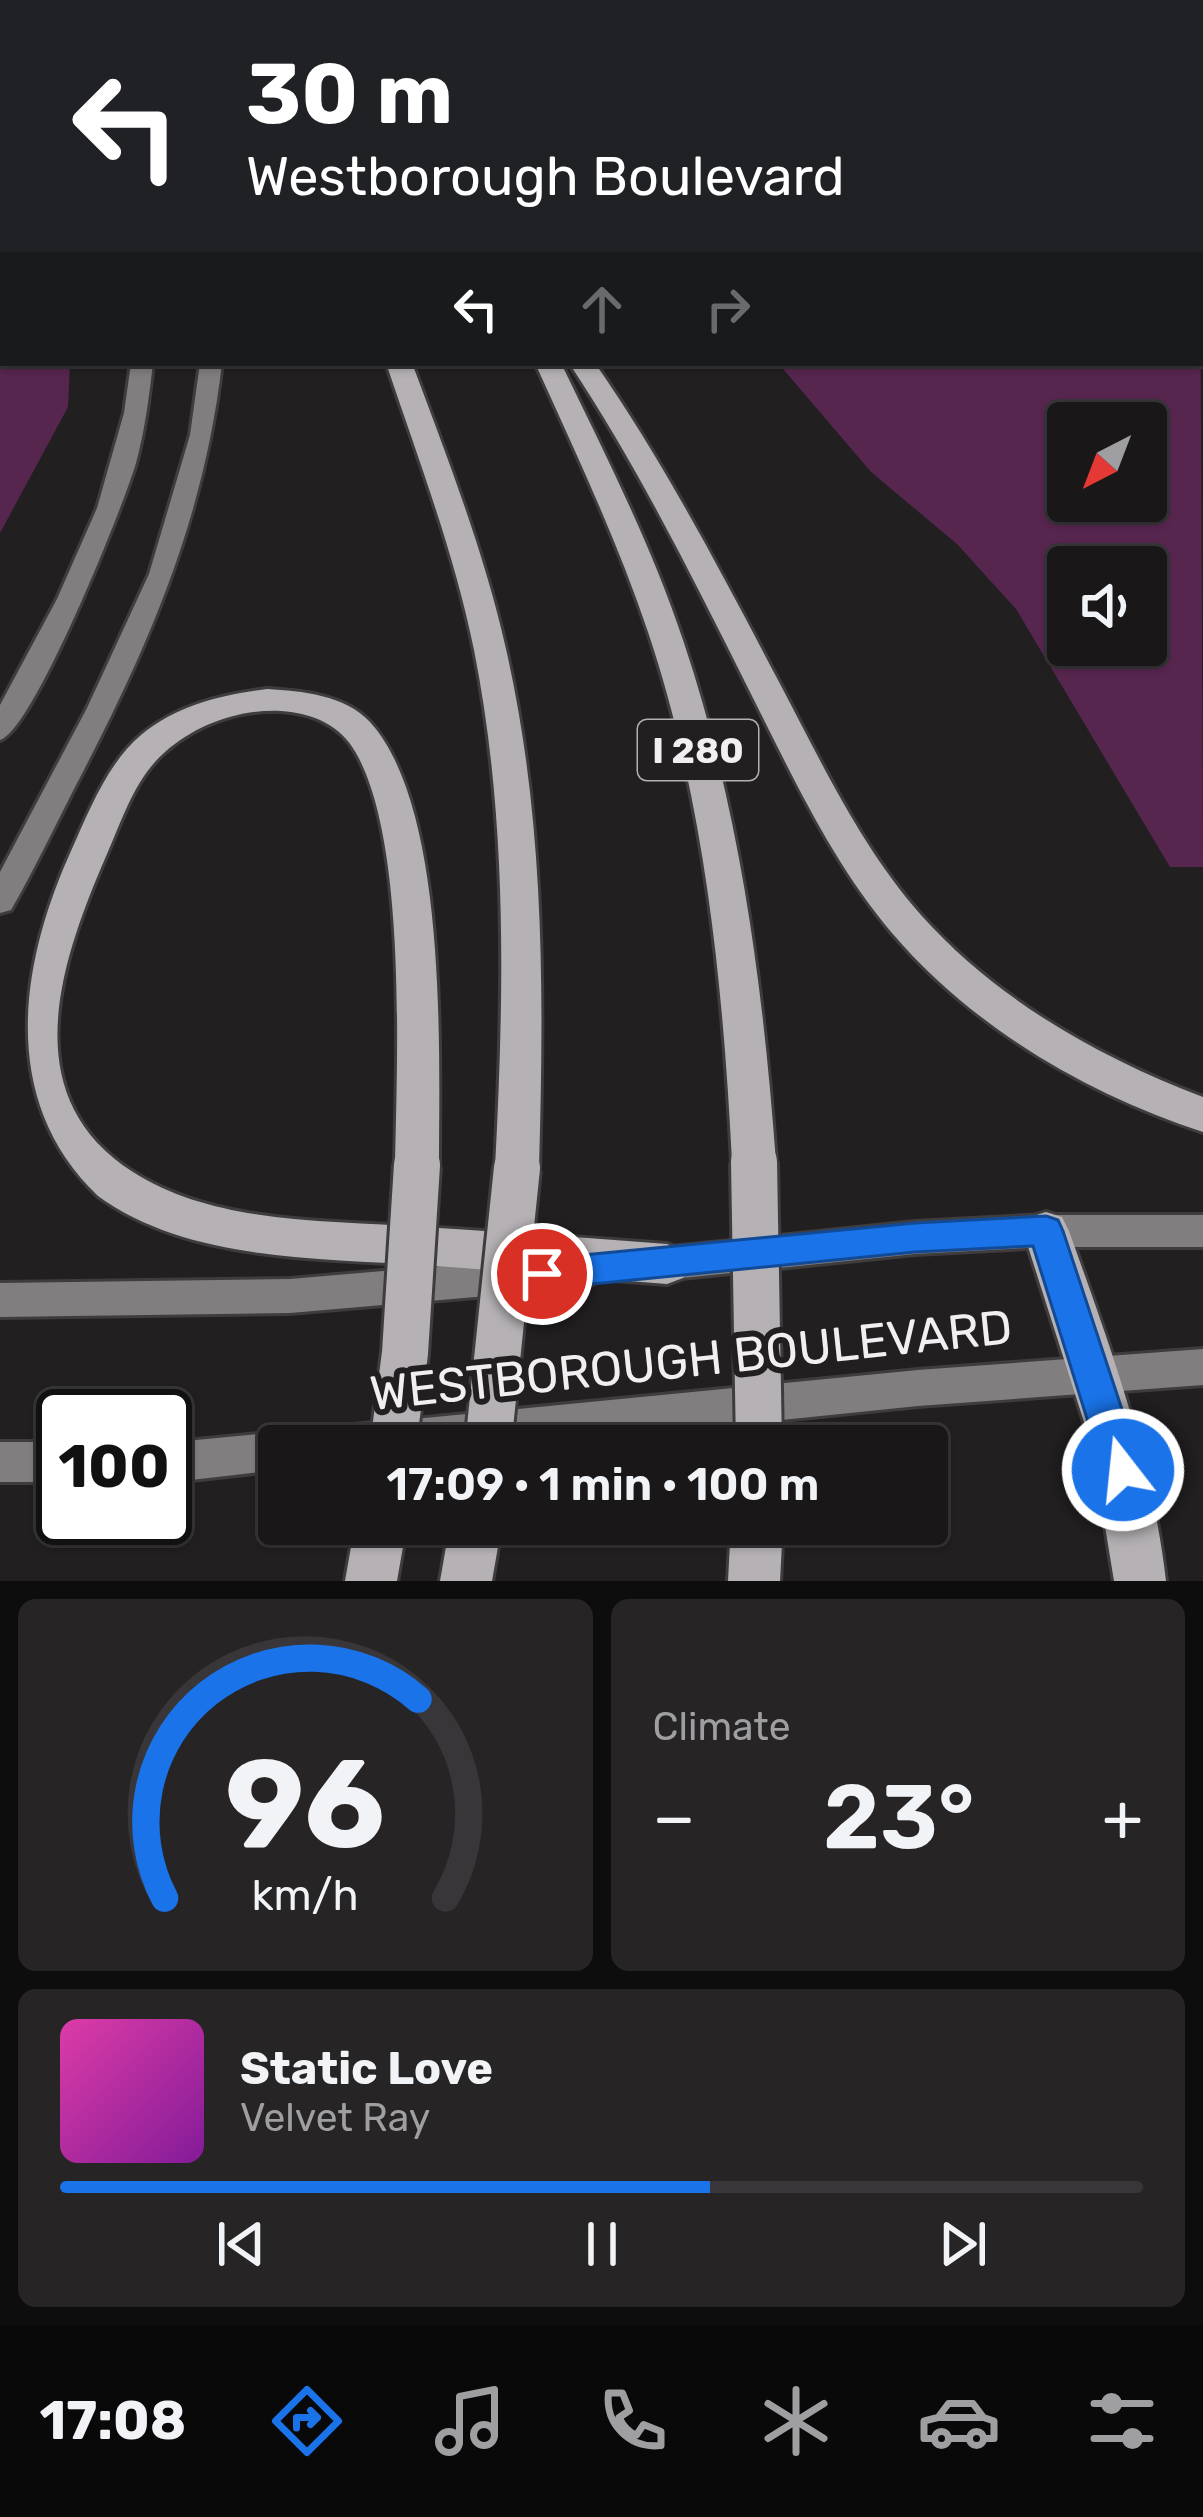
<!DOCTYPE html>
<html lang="en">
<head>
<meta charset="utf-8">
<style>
  body { margin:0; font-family:Rubik,sans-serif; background:#272426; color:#f1f3f6; height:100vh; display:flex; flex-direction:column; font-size:45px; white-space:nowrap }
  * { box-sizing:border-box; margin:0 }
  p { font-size:39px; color:#9f9fa2 }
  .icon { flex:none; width:66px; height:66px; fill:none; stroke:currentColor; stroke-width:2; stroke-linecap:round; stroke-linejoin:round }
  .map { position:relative; height:1581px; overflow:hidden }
  .details { display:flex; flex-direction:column; gap:18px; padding:18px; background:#0e0d0e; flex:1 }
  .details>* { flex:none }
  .guide { position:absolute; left:0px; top:0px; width:1203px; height:366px; box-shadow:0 3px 9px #0004,0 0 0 3px #383638; background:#202124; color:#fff; overflow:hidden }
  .needle { width:78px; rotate:222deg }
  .fabs { position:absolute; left:1047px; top:402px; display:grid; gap:24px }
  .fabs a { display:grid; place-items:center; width:120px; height:120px; border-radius:12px; background:#1a1719; box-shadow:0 3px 9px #0004,0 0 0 3px #383638; font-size:60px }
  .speed { position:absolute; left:36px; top:1389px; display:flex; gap:24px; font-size:60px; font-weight:700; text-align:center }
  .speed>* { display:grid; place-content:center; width:156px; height:156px; border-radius:50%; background:#1a1719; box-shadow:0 3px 9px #0004,0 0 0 3px #383638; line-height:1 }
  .speed .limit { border:6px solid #111; border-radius:18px; background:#fff; color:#111 }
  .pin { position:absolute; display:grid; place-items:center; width:102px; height:102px; color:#fff; margin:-51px; border:6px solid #fff; border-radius:50%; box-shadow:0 3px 12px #0007 }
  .me { position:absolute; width:132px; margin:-66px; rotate:344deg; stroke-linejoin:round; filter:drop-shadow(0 0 9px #0008) }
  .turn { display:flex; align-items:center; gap:42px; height:252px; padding:0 48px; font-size:54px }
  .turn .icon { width:156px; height:156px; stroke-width:2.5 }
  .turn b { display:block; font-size:84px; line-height:102px }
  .lanes { display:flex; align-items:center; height:114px; padding:0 48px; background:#0003; justify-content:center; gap:60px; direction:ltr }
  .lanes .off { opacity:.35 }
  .big { font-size:90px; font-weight:600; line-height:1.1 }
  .details .card { flex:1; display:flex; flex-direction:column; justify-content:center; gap:18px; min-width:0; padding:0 42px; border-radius:18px; background:#272426 }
  .details .dial { align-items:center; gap:0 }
  .dial svg { height:312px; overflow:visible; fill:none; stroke:#383638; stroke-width:7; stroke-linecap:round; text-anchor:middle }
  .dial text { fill:#f1f3f6; stroke:none }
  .song { display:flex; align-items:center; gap:36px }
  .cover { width:144px; height:144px; border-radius:18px; background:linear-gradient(135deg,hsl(320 70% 55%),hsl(290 70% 35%)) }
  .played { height:12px; border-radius:6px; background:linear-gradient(90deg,#1a73e8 60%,#383638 60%) }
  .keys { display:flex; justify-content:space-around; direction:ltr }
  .heat { display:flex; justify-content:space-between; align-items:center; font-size:66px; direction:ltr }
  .details .tiles { flex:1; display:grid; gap:18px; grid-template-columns:1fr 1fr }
  .card:last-child { grid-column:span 2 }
  .trip { position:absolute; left:258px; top:1425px; width:690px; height:120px; border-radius:12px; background:#1a1719; box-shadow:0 3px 9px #0004,0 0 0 3px #383638; font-weight:600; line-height:120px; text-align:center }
  .tab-bar { display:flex; height:192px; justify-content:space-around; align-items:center; background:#0a090a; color:#9f9fa2 }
  .tab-bar .icon { width:84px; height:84px }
  .tab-bar .selected { color:#1a73e8 }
  .tab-bar b { font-size:54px; color:#f1f3f6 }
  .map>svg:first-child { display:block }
  .green { fill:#57264f; fill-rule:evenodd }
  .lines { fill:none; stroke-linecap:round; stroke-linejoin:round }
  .minor-casing { stroke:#3f3c3e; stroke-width:6 }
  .secondary-casing { stroke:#3f3c3e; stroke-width:6 }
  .motorway-casing { stroke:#3f3c3e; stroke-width:6 }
  .minor { fill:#5e5c5e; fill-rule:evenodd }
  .secondary { fill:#817e80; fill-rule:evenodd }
  .motorway { fill:#b5b1b4; fill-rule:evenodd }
  .motorway-bridge-casing { stroke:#3f3c3e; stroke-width:52; stroke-linecap:butt }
  .motorway-bridge { stroke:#b5b1b4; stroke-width:46 }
  .wall { fill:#928e91 }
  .building { fill:#aaa5a9; stroke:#777476; stroke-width:3 }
  .route { fill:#1a73e8; stroke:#114b97; stroke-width:3 }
  .labels { text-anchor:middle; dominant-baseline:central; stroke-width:12; stroke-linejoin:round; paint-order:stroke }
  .shield { fill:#221f21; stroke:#b3b1b3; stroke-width:3 }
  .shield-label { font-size:36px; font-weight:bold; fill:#f1eff1 }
  .near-street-label { font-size:48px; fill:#f1eff1; stroke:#221f21 }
</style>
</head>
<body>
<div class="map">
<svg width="1203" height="1581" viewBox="0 0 1203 1581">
  <rect width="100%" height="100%" fill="#221f21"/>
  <g class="green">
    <polygon points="0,20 3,363 70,363 68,407 0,533"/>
    <path d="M1200,211l3,656h-33l-154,-258 -59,-65 -86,-72 -93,-109h422zM1068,423h78v78h-78zM1068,567h78v78h-78z"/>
  </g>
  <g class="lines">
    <defs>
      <g id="minor">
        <polygon points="793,0 810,0 812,3 795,3"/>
        <polygon points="834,0 850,0 852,3 836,3"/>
        <polygon points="1200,184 1203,185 1203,197 1200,196"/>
        <polygon points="1200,215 1203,216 1203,229 1200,228"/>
      </g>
      <g id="secondary">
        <polygon points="139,0 155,0 138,3"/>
        <rect x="184" y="0" width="16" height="3"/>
        <path d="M131,363h22c-4,34 -8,67 -17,100 -12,42 -103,268 -136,277v-35l57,-106 40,-91 27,-95z"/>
        <path d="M200,363h22c-18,157 -74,285 -147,424 -21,41 -41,83 -64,123l-11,3v-41l87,-164 62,-134 41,-139z"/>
        <polygon points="1046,1215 1203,1215 1203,1247 1046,1247 915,1254 653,1281 639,1277 634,1265 639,1253 653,1249 915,1222"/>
        <polygon points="581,1254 595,1259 600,1271 595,1283 581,1288 290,1313 0,1317 0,1283 290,1279"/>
        <polygon points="1203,1349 1203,1385 918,1406 525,1446 311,1446 317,1432 332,1427 918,1370"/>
        <polygon points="279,1432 294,1437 298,1446 279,1446 279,1470 165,1483 165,1443"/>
        <rect x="0" y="1442" width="63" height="40"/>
      </g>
      <g id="motorway">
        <polygon points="286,0 306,0 307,3 287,3"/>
        <rect x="390" y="0" width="20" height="3"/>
        <path d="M386,363h26c35,94 72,188 94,286 39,171 38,345 33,519l-6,13 -16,5 -16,-5 -6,-13c9,-173 13,-347 -21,-518 -20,-98 -56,-192 -88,-287z"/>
        <path d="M535,363h26c44,91 90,181 122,277 57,169 80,345 93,522l-6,13 -16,5 -16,-5 -6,-13c-9,-178 -27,-360 -84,-530 -31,-92 -73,-181 -113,-269z"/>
        <path d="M569,363h26c70,101 126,209 183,317 43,81 82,166 143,235 76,85 177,142 282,182v35c-116,-38 -231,-105 -311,-199 -61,-72 -101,-160 -143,-243 -56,-112 -111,-223 -180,-327z"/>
        <path d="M267,689c35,2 78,6 103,33 78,86 69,330 69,443l-6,13 -16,5 -16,-5 -6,-13c2,-105 12,-322 -39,-412 -15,-28 -44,-40 -75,-42 -42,-2 -84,13 -116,41 -30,26 -42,66 -58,102 -45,104 -95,241 26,318 83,53 195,48 290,55 81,5 163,11 244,17l16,6 7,14 -7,14 -16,6c-81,-6 -163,-13 -244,-19 -105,-7 -236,-4 -325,-69 -98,-93 -80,-228 -27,-345 18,-40 36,-87 70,-116 36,-30 80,-40 126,-46z"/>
        <path d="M1046,1212l16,5 7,14c41,115 83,228 97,350h-52l-22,-134 -69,-216 7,-14z"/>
        <polygon points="355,1524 407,1524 397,1581 345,1581"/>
        <polygon points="450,1524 502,1524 492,1581 440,1581"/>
        <polygon points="731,1524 783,1524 780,1581 728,1581"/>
      </g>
    </defs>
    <use href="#minor" class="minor-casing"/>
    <use href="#secondary" class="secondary-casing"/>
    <use href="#motorway" class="motorway-casing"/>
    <use href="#minor" class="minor"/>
    <use href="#secondary" class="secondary"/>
    <use href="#motorway" class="motorway"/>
    <defs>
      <g id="motorway-bridge">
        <polyline points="754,1162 759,1446"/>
        <polyline points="393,1446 405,1353 417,1165"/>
        <polyline points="488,1446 517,1168"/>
      </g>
    </defs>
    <use href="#motorway-bridge" class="motorway-bridge-casing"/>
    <use href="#motorway-bridge" class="motorway-bridge"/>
  </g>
  <polygon class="wall" points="880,0 1203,0 1203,158 1200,156 1200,3 883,3"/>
  <g class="building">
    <polygon points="581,0 776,0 779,3 583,3"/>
    <polygon points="904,0 1203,0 1203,12 1200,13 1200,3 908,3"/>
    <polygon points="1200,24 1200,26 1203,25 1203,87 1201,86 1200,96"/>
    <polygon points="1200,101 1203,103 1203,135 1200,133"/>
  </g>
  <polygon class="route" points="1046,1216 1058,1220 1063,1231 1142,1470 1136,1483 1123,1488 1109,1483 1103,1470 1033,1246 915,1252 542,1289 530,1285 525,1274 530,1263 542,1259 915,1223"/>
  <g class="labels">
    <rect class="shield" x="638" y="720" width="120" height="60" rx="9"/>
    <g class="shield-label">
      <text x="698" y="750">I 280</text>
    </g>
    <g class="near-street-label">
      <text transform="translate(691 1360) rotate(-6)">WESTBOROUGH BOULEVARD</text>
    </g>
  </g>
</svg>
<div class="fabs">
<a><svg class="needle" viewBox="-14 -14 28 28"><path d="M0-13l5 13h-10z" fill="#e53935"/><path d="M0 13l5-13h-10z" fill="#9f9fa2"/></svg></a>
<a><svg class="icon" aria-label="sound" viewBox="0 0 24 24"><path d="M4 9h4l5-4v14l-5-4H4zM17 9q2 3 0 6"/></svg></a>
</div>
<div class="speed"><div class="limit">100</div></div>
<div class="pin" style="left:542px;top:1274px;background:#d93025"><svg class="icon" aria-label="arrive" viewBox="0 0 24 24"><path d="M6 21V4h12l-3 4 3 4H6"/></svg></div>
<svg class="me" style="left:1123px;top:1470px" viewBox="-20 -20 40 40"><circle r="17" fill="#1a73e8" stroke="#fff" stroke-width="3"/><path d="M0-11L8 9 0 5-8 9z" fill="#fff"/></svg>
<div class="trip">17:09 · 1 min · 100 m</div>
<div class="guide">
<div class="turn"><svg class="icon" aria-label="left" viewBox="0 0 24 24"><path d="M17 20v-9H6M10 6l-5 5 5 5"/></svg><div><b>30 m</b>Westborough Boulevard</div></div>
<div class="lanes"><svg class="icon" aria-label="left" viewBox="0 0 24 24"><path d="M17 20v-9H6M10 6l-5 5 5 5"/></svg><svg class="icon off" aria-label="ahead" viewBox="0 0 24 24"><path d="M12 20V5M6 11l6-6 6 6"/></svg><svg class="icon off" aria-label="right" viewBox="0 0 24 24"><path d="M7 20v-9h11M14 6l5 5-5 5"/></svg></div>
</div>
</div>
<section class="details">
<div class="tiles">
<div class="card dial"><svg viewBox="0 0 100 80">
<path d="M14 69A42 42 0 1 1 86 69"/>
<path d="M14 69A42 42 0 0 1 79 18" stroke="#1a73e8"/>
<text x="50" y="56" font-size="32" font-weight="700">96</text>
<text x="50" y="72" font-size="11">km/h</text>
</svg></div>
<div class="card"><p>Climate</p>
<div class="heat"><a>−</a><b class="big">23°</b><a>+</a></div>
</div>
<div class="card">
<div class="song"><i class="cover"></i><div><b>Static Love</b><p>Velvet Ray</p></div></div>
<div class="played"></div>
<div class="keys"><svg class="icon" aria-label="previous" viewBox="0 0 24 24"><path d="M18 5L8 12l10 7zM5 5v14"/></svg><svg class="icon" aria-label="pause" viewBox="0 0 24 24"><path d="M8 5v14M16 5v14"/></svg><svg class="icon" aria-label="next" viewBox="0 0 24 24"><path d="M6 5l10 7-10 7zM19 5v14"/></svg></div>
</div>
</div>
</section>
<nav class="tab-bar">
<b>17:08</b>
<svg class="icon selected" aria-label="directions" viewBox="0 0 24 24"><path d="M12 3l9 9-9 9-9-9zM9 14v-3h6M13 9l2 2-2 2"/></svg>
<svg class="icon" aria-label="music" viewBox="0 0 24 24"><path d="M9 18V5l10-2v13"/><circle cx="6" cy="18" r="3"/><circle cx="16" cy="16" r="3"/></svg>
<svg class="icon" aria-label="phone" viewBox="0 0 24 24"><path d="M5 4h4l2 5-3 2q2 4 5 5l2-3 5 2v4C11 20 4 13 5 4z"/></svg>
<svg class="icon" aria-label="climate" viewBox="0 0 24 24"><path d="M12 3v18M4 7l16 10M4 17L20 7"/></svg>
<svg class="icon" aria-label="car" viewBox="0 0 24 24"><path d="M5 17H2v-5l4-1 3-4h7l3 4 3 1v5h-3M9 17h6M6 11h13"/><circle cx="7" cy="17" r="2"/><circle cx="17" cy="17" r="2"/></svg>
<svg class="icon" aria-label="filters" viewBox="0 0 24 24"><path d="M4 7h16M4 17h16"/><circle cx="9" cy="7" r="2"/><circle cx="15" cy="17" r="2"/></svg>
</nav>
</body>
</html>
